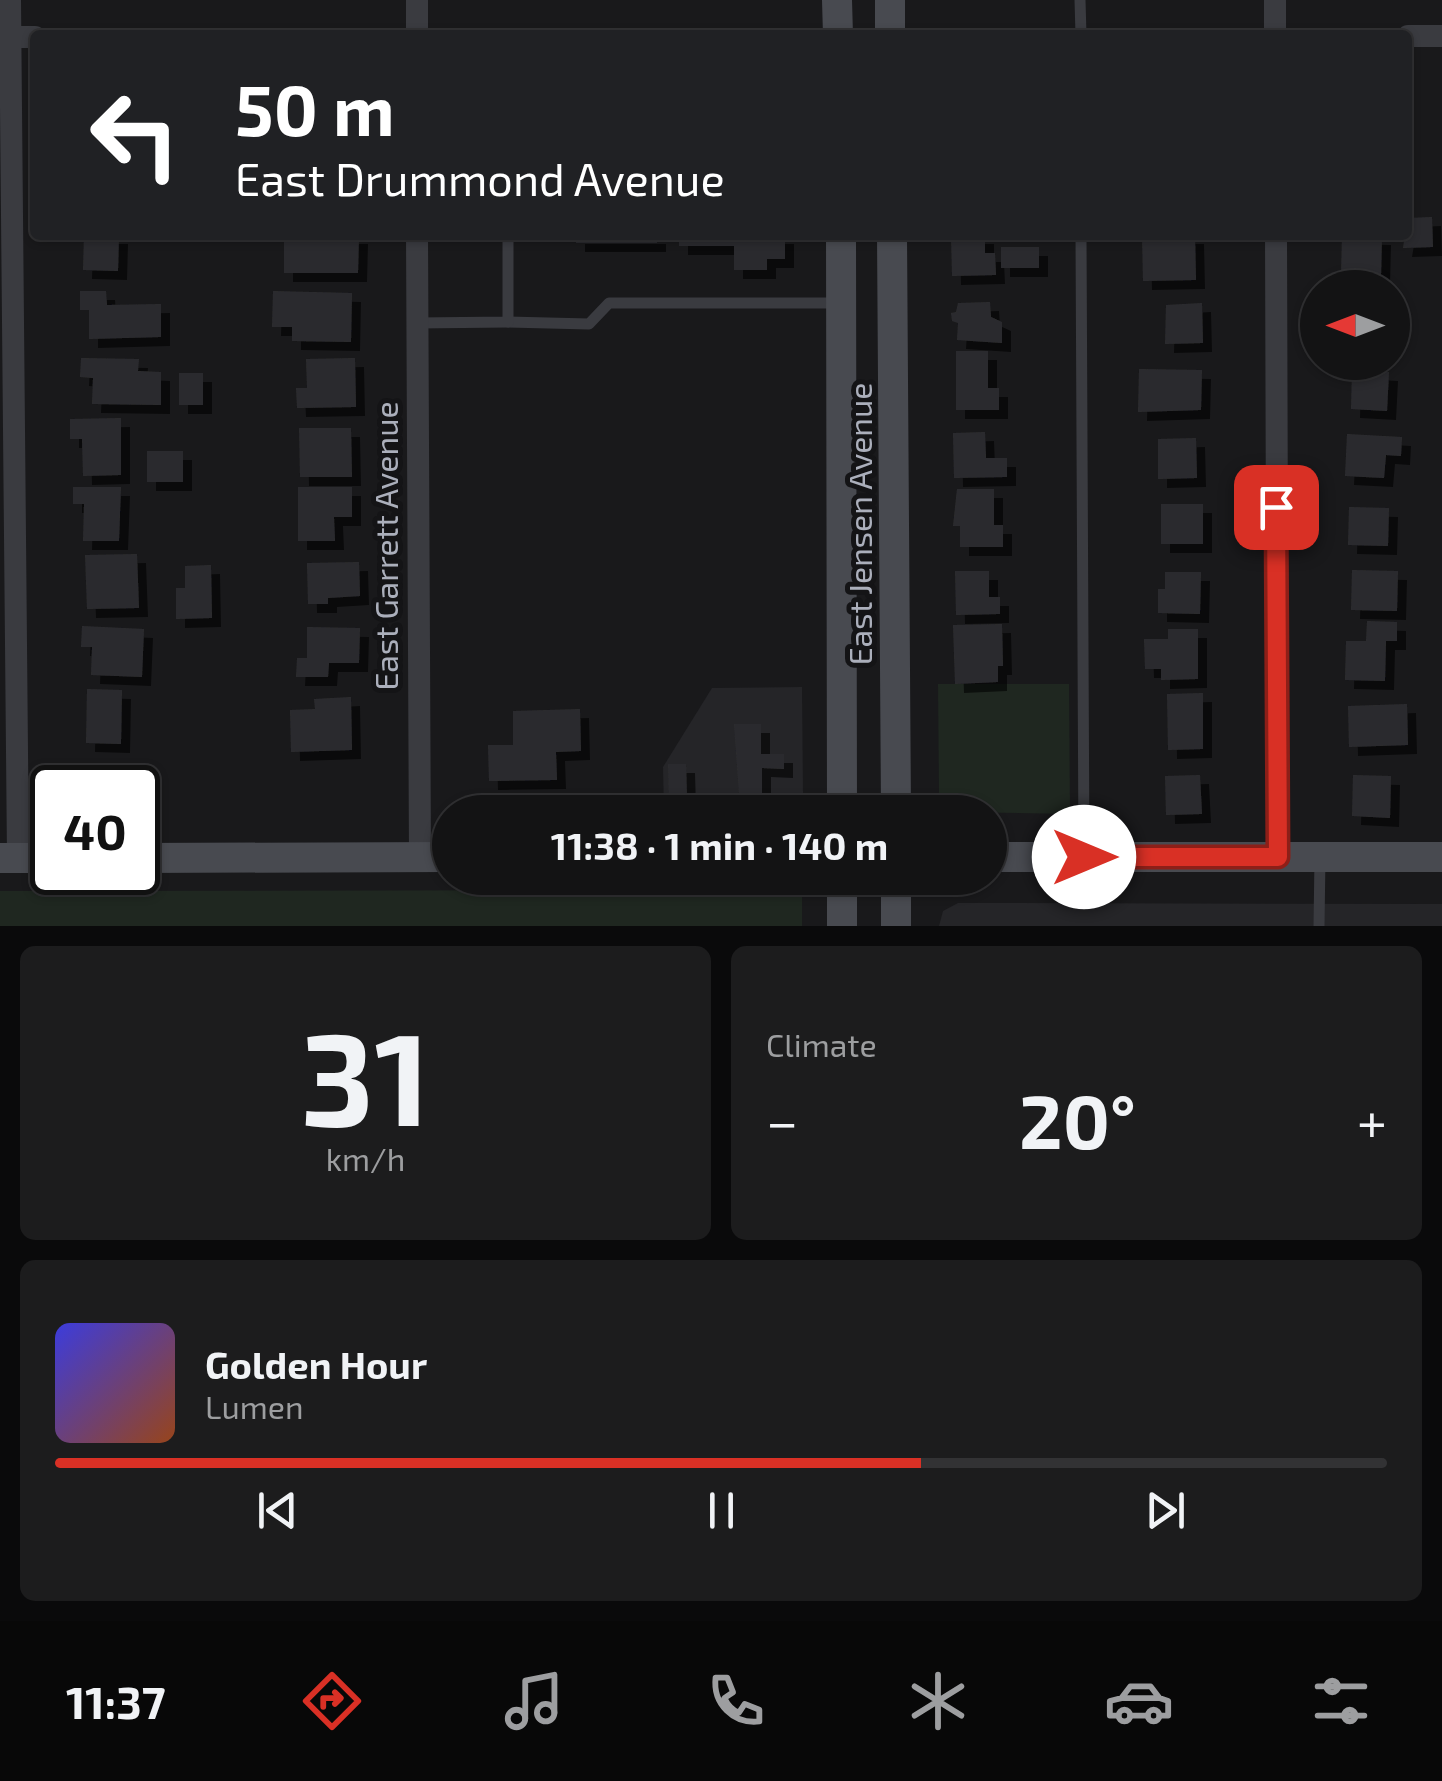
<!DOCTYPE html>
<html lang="en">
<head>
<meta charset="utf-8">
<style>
  body { margin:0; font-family:"Exo 2",sans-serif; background:#1c1c1d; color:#f1f3f6; height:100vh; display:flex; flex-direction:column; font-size:38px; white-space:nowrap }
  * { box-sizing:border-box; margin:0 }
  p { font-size:32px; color:#9d9ea0 }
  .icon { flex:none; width:55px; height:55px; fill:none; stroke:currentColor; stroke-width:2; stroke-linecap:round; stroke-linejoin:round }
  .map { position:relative; height:926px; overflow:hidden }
  .panel { display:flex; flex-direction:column; gap:20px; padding:20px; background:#0a0a0b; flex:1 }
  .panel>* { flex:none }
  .hud { position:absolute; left:30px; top:30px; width:1382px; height:210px; border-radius:10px; box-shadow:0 2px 8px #0004,0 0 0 2px #323234; background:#202124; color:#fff; overflow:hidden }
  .needle { width:65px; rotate:270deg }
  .buttons { position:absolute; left:1300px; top:270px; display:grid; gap:20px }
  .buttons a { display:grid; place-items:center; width:110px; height:110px; border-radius:50%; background:#131314; box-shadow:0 2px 8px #0004,0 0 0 2px #323234; font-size:50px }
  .speed { position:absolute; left:30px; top:765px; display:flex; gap:20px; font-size:50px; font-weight:700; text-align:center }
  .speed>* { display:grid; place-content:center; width:130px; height:130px; border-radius:50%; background:#131314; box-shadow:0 2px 8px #0004,0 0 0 2px #323234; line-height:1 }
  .speed .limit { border:5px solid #111; border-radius:15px; background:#fff; color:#111 }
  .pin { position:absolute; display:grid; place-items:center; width:85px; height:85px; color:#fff; margin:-42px; border-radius:20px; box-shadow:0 5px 15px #0006 }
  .me { position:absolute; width:110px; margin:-55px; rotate:90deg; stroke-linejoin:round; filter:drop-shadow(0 0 8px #0008) }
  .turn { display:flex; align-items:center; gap:35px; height:210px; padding:0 40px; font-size:45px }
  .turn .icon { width:130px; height:130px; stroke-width:2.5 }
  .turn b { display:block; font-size:70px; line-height:85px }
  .big { font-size:75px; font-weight:700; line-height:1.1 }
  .panel .widget { flex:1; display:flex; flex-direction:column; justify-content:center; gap:15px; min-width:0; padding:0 35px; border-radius:15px; background:#1c1c1d }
  .panel .dial { align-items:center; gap:0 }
  .dial b { font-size:130px; line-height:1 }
  .song { display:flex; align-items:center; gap:30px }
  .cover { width:120px; height:120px; border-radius:15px; background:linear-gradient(135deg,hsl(240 70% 55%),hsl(20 70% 35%)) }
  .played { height:10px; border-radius:5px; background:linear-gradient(90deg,#d93025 65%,#323234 65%) }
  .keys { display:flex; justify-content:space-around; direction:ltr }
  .heat { display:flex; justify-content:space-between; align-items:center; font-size:55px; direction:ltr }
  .panel .tiles { flex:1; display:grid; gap:20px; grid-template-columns:1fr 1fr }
  .widget:last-child { grid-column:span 2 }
  .trip { position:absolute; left:432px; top:795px; width:575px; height:100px; border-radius:50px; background:#131314; box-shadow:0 2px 8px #0004,0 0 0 2px #323234; font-weight:700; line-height:100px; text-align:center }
  .tab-bar { display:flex; height:160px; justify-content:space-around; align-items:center; background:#080808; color:#9d9ea0 }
  .tab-bar .icon { width:70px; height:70px }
  .tab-bar .selected { color:#d93025 }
  .tab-bar b { font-size:45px; color:#f1f3f6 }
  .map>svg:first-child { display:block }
  .built { fill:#252528 }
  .green { fill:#1f2720 }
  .building { fill:#2c2c2f; filter:url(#shadow) }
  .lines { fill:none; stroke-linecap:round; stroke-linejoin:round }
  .lane { stroke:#3a3b40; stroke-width:11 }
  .street { stroke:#3a3b40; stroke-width:22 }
  .secondary { stroke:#484a50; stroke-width:30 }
  .route-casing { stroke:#8d1f18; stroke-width:25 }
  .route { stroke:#d93025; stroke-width:18 }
  .labels { text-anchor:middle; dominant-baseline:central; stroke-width:10; stroke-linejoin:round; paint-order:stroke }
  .street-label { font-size:32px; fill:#abafbb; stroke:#141416 }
</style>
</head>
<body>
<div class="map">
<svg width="1442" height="926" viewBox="0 0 1442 926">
  <defs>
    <filter id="shadow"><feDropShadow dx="9" dy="9" stdDeviation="0" flood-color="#0009"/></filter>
  </defs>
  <rect width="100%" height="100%" fill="#19191b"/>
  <g class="built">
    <polygon points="802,687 803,793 795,811 664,812 663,767 712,688"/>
    <polygon points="958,903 1442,904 1442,926 939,926 943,911"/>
  </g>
  <g class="green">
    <polygon points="938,684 1069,684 1070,814 953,812 943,807 939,794"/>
    <polygon points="802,890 802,926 0,926 0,891"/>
  </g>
  <g class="building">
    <polygon points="1432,217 1433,247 1403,248 1408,218"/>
    <polygon points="84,235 119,235 118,271 83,270"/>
    <polygon points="284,235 359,235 358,273 284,273"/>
    <rect x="576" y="235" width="81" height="8"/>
    <polygon points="679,235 785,235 785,259 767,259 767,270 734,270 734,246 679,246"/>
    <polygon points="951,235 985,235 985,253 995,253 996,275 952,276"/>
    <polygon points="1142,235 1195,235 1196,280 1143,281"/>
    <polygon points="1342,235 1382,236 1381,276 1341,275"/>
    <rect x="1001" y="247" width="38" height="21"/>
    <polygon points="80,291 106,291 107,305 161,304 161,337 89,339 89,310 80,310"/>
    <polygon points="273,291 352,293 351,342 292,341 292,327 272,327"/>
    <polygon points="990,302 991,317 1002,322 1002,343 957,340 958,323 952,321 951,313 956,312 958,303"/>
    <polygon points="1392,302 1401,302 1401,332 1392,331"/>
    <polygon points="1202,303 1203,343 1165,344 1166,305"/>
    <polygon points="956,351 988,351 988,388 999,388 999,410 956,410"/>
    <polygon points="81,358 139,359 138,371 161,372 161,405 92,404 93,378 80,377"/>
    <polygon points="355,358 356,407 297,408 296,388 307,388 306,359"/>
    <polygon points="1139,369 1202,370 1201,410 1138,412"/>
    <polygon points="1352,370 1389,372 1387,411 1351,409"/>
    <rect x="179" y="373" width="24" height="32"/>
    <polygon points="121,418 121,475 83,476 82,439 70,439 70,419"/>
    <polygon points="299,428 351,428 352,477 300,477"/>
    <polygon points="985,432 986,458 1007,458 1007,477 954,478 953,433"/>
    <polygon points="1347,434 1402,437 1401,456 1386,455 1384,478 1345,476"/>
    <polygon points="1196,438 1197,478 1158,479 1158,439"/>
    <rect x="147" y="451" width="36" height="31"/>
    <polygon points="73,487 121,487 119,541 83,541 84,504 73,504"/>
    <polygon points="298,487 352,487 352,517 334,517 335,541 298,541"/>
    <polygon points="957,489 994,489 994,525 1003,525 1003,547 960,547 960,526 953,526"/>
    <rect x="1161" y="504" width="42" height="40"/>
    <polygon points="1349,507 1389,508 1388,546 1348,545"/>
    <polygon points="137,554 139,608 87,609 85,555"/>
    <polygon points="359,562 360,596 328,598 328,604 308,604 307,563"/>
    <polygon points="211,565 212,618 176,619 176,588 185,588 185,566"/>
    <polygon points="1352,570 1398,571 1397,611 1351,610"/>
    <polygon points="955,571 989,571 989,597 1000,597 1000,614 956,615"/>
    <polygon points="1165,572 1201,572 1200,614 1158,613 1158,589 1165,589"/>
    <polygon points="1367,621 1397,622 1397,641 1386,641 1385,681 1345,680 1346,641 1366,641"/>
    <polygon points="1002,624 1003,666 998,666 998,682 955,684 953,625"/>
    <polygon points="82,626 144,629 142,677 91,675 92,647 81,647"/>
    <polygon points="307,627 360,628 359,663 329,663 328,677 296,677 297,658 307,658"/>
    <polygon points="1168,629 1198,629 1198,679 1161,680 1161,669 1145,669 1144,639 1168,639"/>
    <polygon points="87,689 122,690 121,744 86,743"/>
    <polygon points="1203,693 1203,749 1168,750 1167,694"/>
    <polygon points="351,697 352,750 291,752 290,710 315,709 314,699"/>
    <polygon points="1407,704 1408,745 1349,747 1348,706"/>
    <polygon points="580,709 581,751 556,752 557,780 489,781 488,745 513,745 513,711"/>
    <polygon points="734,724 761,724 761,754 784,754 784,769 762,768 762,793 739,793"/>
    <polygon points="85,763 109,763 109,777 146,778 145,810 138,810 138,788 84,788"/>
    <polygon points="668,764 686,764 687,798 669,798"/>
    <polygon points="1200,775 1202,814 1166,815 1165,776"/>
    <polygon points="1353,775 1391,776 1390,818 1352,816"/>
  </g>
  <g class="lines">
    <g class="lane">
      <polyline points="1080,0 1081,35"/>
      <polyline points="1081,235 1084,856"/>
      <polyline points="508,322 589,324 609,303 840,303"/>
      <polyline points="417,323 508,322 508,235"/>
      <polyline points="1319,926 1320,857"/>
    </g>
    <g class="street">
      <polyline points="10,0 18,858"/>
      <polyline points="417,0 417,35"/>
      <polyline points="1275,0 1275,35"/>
      <polyline points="1408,36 1442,36"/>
      <polyline points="0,37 35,37"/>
      <polyline points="417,235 420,858"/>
      <polyline points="1276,235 1278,857"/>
    </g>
    <g class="secondary">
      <polyline points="837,0 838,35"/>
      <polyline points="890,0 890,35"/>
      <polyline points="841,235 842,812"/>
      <polyline points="892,235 896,812"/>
      <polyline points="990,857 1442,857"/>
      <polyline points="0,858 52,858"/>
      <polyline points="138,858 450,857"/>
      <polyline points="842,878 842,926"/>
      <polyline points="896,926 896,878"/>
    </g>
  </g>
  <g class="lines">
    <defs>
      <polyline id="route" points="1084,857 1278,857 1276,507"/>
    </defs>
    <use href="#route" class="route-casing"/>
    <use href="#route" class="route"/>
  </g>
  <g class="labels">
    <g class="street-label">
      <text transform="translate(859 524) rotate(-90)">East Jensen Avenue</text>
      <text transform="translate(385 546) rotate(-90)">East Garrett Avenue</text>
    </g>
  </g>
</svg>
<div class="buttons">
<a><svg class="needle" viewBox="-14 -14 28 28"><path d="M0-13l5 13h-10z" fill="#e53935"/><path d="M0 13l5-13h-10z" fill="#9d9ea0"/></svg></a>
</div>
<div class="speed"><div class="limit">40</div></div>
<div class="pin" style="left:1276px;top:507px;background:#d93025"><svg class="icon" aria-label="arrive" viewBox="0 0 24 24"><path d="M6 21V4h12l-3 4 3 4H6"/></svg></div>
<svg class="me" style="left:1084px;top:857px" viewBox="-20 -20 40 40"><circle r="19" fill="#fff"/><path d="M0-13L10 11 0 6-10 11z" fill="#d93025"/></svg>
<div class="trip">11:38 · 1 min · 140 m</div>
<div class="hud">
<div class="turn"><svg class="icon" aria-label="left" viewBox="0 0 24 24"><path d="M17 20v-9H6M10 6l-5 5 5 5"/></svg><div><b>50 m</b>East Drummond Avenue</div></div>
</div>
</div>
<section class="panel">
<div class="tiles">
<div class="widget dial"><b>31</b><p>km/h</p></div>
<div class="widget"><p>Climate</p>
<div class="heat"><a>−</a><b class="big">20°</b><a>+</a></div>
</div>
<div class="widget">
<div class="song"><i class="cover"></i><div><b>Golden Hour</b><p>Lumen</p></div></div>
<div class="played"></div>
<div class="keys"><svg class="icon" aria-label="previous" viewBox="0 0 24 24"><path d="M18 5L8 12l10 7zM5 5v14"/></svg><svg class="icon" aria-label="pause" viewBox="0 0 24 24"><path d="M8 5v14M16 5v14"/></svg><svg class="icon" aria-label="next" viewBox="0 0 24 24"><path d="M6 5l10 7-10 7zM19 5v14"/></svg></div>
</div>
</div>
</section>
<nav class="tab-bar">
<b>11:37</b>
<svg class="icon selected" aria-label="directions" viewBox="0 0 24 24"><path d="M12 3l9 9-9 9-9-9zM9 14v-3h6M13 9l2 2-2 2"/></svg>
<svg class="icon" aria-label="music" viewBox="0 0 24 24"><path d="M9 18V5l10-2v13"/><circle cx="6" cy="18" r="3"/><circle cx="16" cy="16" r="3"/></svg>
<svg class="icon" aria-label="phone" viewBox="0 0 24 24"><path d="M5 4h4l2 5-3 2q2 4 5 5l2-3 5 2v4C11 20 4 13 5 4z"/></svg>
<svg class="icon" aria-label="climate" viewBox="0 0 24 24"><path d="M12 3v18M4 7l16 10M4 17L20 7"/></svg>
<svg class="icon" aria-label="car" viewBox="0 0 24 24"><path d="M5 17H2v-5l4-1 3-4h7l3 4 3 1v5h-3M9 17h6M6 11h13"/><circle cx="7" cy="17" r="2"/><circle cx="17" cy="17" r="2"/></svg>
<svg class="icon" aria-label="filters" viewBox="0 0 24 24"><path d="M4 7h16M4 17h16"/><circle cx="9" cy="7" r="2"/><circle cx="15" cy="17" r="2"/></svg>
</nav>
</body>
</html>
